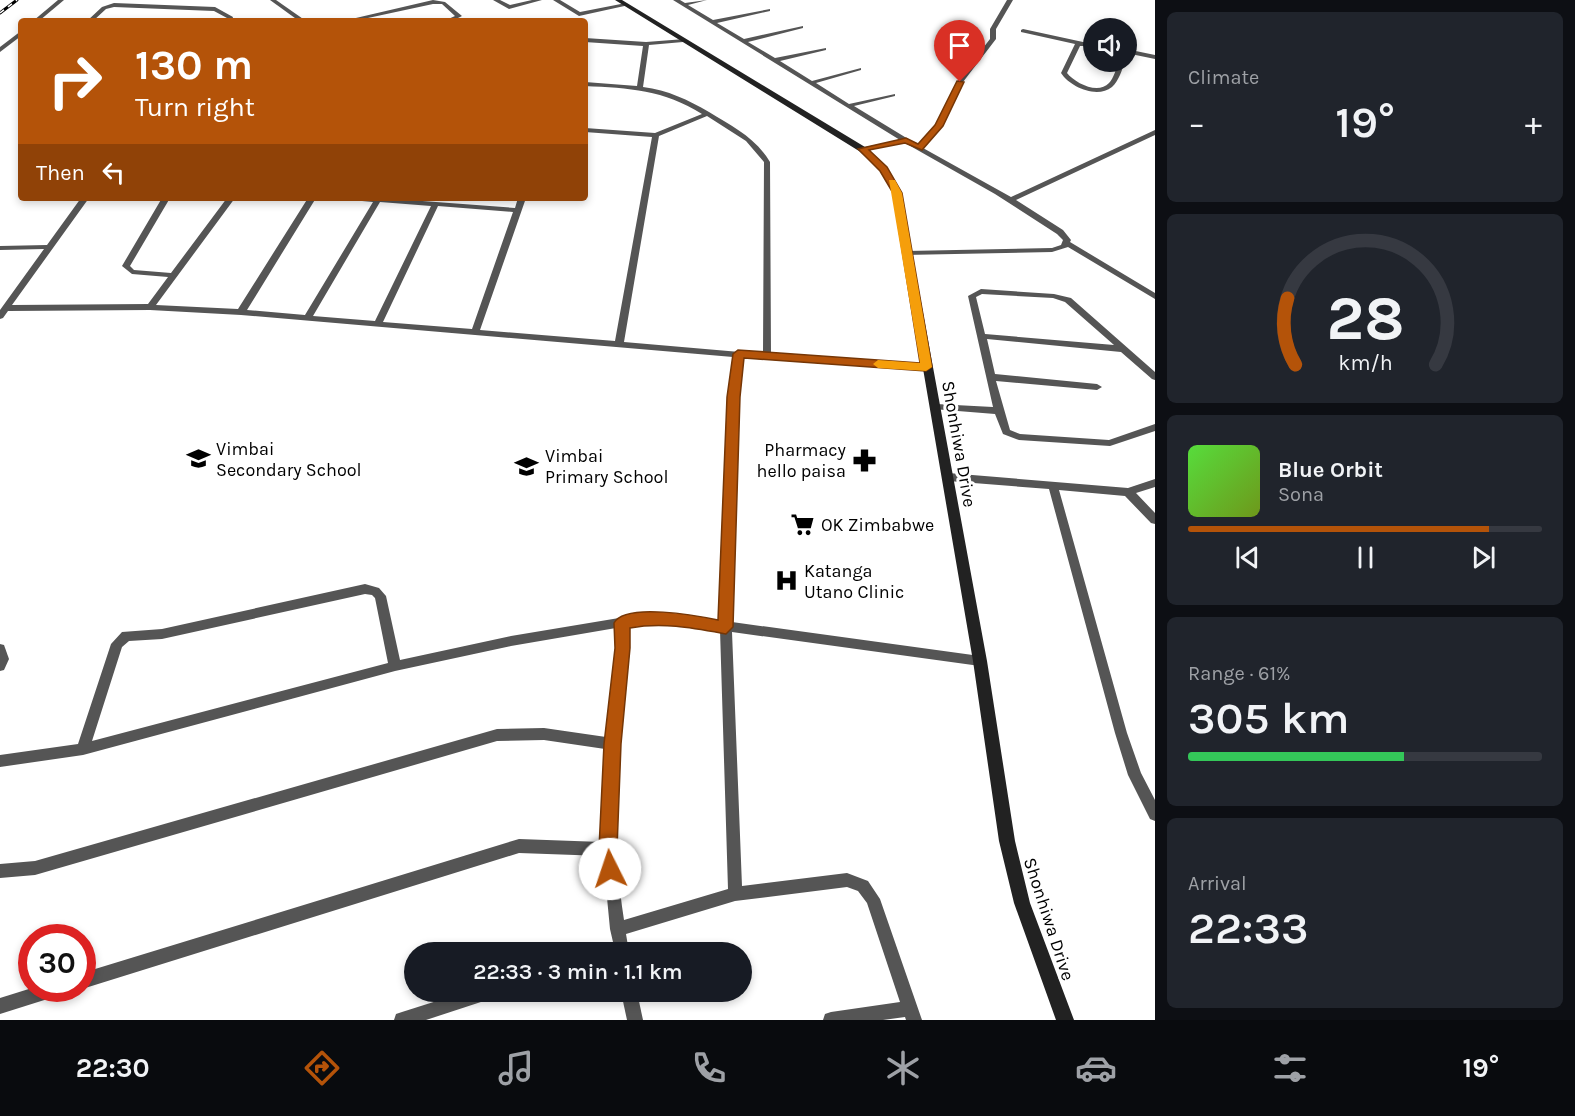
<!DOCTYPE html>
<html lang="en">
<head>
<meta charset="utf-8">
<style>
  body { margin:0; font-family:Karla,sans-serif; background:#20242c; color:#f1f3f6; height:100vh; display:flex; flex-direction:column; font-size:22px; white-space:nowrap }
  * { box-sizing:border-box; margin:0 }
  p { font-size:20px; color:#9ea1a6 }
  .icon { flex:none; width:33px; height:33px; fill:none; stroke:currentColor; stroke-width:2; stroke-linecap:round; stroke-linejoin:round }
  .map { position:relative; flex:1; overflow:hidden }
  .sheet { display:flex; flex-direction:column; gap:12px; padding:12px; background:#0d0f14; width:420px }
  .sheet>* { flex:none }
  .banner { position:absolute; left:18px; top:18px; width:570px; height:183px; border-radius:6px; box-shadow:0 3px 9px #0003; background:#b45309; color:#fff; overflow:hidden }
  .fabs { position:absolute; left:1083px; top:18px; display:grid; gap:12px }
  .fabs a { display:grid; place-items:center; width:54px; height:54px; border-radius:50%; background:#171b24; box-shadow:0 3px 9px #0003; font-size:30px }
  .speed { position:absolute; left:18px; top:924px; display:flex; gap:12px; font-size:30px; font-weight:700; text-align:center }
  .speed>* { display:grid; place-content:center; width:78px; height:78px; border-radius:50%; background:#171b24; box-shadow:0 3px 9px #0003; line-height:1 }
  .speed .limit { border:9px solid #d22; background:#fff; color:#111 }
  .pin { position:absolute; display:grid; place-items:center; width:51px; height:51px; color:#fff; margin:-62px -26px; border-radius:50% 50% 50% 0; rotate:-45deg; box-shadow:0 0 6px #0007 }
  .pin .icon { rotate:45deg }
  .me { position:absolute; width:66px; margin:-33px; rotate:356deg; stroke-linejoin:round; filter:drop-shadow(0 0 4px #0008) }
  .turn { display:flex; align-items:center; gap:21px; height:126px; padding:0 18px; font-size:27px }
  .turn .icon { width:78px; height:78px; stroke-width:2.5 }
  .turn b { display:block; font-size:42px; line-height:51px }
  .then { display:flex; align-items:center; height:57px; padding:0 18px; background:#0003; gap:12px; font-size:22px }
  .big { font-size:45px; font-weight:600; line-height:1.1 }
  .sheet .widget { flex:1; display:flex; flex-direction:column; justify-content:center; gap:9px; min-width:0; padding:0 21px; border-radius:9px; background:#20242c }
  .sheet .dial { align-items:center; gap:0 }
  .dial svg { height:156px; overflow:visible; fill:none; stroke:#363941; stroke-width:7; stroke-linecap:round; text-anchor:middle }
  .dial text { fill:#f1f3f6; stroke:none }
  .song { display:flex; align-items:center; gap:18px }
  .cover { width:72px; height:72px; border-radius:9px; background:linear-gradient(135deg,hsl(110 70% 55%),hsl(80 70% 35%)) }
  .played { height:6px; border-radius:3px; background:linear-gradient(90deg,#b45309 85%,#363941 85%) }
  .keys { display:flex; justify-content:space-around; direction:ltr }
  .heat { display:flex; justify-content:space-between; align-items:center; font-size:33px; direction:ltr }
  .charge { height:9px; border-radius:4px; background:linear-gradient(90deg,#34c759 61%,#363941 0) }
  .trip { position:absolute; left:404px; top:942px; width:348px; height:60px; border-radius:30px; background:#171b24; box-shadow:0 3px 9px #0003; font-weight:600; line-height:60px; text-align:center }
  .tabs { display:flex; height:96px; justify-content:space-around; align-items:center; background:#090b0e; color:#9ea1a6 }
  .tabs .icon { width:42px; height:42px }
  .tabs .selected { color:#b45309 }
  .tabs b { font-size:27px; color:#f1f3f6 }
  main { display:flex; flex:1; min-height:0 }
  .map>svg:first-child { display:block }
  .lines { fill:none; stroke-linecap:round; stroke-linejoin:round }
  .street { fill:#555; fill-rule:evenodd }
  .secondary { fill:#222; fill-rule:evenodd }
  .rail-casing { stroke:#000; stroke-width:3 }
  .rail { stroke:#fff; stroke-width:1.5; stroke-dasharray:5; stroke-linecap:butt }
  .route { fill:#b45309; stroke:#753606; stroke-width:1.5 }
  .slow { fill:#f59e0b }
  .labels { text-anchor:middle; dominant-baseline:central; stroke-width:6; stroke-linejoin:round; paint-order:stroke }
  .street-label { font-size:18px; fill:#000; stroke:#fff }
  .poi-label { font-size:18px; fill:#000; stroke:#fff; text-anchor:start }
</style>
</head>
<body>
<main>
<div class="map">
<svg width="1155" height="1020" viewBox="0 0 1155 1020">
  <rect width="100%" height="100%" fill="#fff"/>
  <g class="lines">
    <g class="street">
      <polygon points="58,0 64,0 39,21 33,21"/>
      <polygon points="270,0 276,0 306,21 299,21"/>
      <polygon points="433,0 445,2 462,16 452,21 444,21 455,16 442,4 433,4 354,21 343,21"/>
      <polygon points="493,0 500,0 510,5 532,0 542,0 509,9"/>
      <polygon points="553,0 560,0 580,12 626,3 629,5 579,16"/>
      <polygon points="673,0 680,0 685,3 707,0 688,5 713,20 770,9 770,11 717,23 744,39 803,26 803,28 748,42 775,58 826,48 826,50 780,61 812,81 861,68 861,70 816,83 849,104 895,94 895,96 854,106 918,145 936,125 957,82 990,39 990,29 1007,0 1013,0 996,29 996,39 963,82 942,126 923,148 1011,197 1155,130 1155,135 1016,200 1063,230 1071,240 1070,242 1155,293 1155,299 1068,247 1052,252 904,255 904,251 907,251 1052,248 1061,245 1063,240 1057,234 995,194 905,143 860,150 860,148 900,140"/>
      <polygon points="114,3 215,7 233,17 232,21 226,21 227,18 214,11 114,7 106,9 93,21 87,21 102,7"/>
      <path d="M1023,29l60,13h11v4h-14l-13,27c8,10 31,22 42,10 5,-5 7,-15 10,-21h6c-3,7 -6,19 -13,25 -15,12 -42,0 -51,-14l14,-29 -54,-12v-2z"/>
      <polygon points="21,31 21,36 0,52 0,47"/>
      <path d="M585,38l61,4 39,-3v2l-2,1 -34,3 -6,42c25,3 45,13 66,25 24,15 46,25 61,50l1,193 155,9 5,3 -5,3 -184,-12 -4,39 -6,225 248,34 4,1 2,4 -2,4 -4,1 -248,-34 10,254 105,-13 21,8 12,18 42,121h-16l-1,-3 -22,3h-60l2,-6 6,-2 69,-10 -33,-99 -9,-12 -11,-4 -112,14 -109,33 3,18h-33l2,-5 15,-5 -3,-13 -7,-73 -84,-3 -437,136v-16l437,-134 83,3v-47l3,-46 -61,-9 -47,1 -462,134 -35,3v-14l35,-3 462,-132 47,-1 62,9 8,-69 2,-40 -105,18 -116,25 -312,84 -83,12v-12l78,-11 33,-100 11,-12 40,-3 203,-45 14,4 7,8 14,64 111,-24 138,-23 35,2 36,5 8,-223 5,-40 -492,-42 -91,-5 -142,1 -5,7 -3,1v-9l44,-61 -44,1v-4l47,-1 34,-47h8l-77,107 136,-1 20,-27 -36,-3 -10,-8 40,-68h8l-40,68 4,4 37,3 56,-75h8l-79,107 82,4 70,-111h8l-69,112 58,5 68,-113 -22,-2 -4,-2h35l133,10 3,-10h8l-46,132 135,11 37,-204 -67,-5v-4l70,5 47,-19c-38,-24 -73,-26 -117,-28v-4l52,4 6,-40 -58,-4zM707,116l39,25 18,21 -1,192 -139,-12 35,-206zM380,202l51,4 -56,115 -62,-5zM438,206l75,6 -41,117 -89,-7zM365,594l7,1 3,3 13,65 -296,78 30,-94 7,-6 33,-2zM649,623l35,2 36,5 8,259 -104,31c-9,-58 -10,-116 -6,-175 3,-39 10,-79 10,-119z"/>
      <polygon points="1126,49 1155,55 1155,59 1126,53"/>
      <path d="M981,289l73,5 17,4 84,74v8l-3,-1 -31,-27 -134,-13 8,35 102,10 5,3 -5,3 -101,-9 14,49 10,4 89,6 46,-16v7l-45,15 -91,-6 -16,-6 -8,-20 -62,-5 -2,-2 2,-2 3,-1 57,3 -25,-111zM982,294l71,4 12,4 49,43 -129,-11 -9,-37z"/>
      <polygon points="948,473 1128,488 1155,479 1155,487 1136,493 1155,513 1155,524 1151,523 1125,496 1059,490 1127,733 1141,773 1155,800 1155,821 1150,819 1128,775 1115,733 1049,489 948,481 943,477"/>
      <polygon points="0,644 4,645 9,659 4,670 0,671"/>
      <polygon points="32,988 64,988 62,993 57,996 0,1014 0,998"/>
      <polygon points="465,992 495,992 492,997 487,1000 426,1020 394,1020 396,1014 402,1012"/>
      <polygon points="621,992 637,992 643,1020 627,1020"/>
    </g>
    <polygon class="secondary" points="615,0 622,0 865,147 886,167 901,193 987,661 1015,841 1030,903 1074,1020 1056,1020 1014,903 999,841 973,661 893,193 880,170 859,151"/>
    <defs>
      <polyline id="rail" points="0,13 17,0"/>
    </defs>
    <use href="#rail" class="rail-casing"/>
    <use href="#rail" class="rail"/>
  </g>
  <path class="route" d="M957,81l7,1 -21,44 -21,24 -17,-7 -36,7 18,17 15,26 30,174 -6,4 -182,-13 -4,39 -7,230 -7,7c-33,-6 -63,-12 -96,-6v20l-9,96 -4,105 3,20 -3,6 -7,3 -6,-3 -5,-26 5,-105 11,-96 -1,-25c11,-21 85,-7 104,-3l9,-223 6,-43 5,-4 182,13 -27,-170 -13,-22 -22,-22 48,-11 12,6 17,-19z"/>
  <polygon class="slow" points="889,180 895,180 902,193 932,367 926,371 878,368 873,364 878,360 920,363"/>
  <defs>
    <symbol id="school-bare" viewBox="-9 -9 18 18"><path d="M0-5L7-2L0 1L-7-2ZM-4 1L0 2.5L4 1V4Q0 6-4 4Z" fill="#000" stroke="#fff" stroke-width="2.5" paint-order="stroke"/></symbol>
    <symbol id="pharmacy-bare" viewBox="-9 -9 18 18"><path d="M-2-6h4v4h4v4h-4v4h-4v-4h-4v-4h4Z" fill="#000" stroke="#fff" stroke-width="2.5" paint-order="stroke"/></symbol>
    <symbol id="supermarket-bare" viewBox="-9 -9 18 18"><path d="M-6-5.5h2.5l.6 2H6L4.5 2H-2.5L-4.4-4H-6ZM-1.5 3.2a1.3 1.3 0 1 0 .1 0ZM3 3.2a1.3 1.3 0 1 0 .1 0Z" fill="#000" stroke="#fff" stroke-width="2.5" paint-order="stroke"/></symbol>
    <symbol id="hospital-bare" viewBox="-9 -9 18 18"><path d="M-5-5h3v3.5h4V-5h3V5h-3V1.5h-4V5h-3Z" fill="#000" stroke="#fff" stroke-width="2.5" paint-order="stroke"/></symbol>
  </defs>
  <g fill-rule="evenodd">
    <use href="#school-bare" x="182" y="442" width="33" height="33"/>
    <use href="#pharmacy-bare" x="848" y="444" width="33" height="33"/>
    <use href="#school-bare" x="510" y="450" width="33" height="33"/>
    <use href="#supermarket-bare" x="786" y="508" width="33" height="33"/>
    <use href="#hospital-bare" x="770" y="564" width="33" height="33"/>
  </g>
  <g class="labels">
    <g class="street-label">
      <text transform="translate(959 444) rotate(80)">Shonhiwa Drive</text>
      <text transform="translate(1049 919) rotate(72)">Shonhiwa Drive</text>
    </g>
    <g class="poi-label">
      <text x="216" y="449">Vimbai<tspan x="216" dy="21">Secondary School</tspan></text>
      <text x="846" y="450" text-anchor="end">Pharmacy<tspan x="846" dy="21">hello paisa</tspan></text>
      <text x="545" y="456">Vimbai<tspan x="545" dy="21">Primary School</tspan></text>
      <text x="821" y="525">OK Zimbabwe</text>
      <text x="804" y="571">Katanga<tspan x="804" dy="21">Utano Clinic</tspan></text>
    </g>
  </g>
</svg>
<div class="fabs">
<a><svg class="icon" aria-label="sound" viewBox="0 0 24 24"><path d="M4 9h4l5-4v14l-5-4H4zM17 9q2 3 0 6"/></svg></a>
</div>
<div class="speed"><div class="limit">30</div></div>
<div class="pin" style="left:960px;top:82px;background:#d93025"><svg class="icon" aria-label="arrive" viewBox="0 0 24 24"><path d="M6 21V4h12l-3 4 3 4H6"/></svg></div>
<svg class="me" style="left:610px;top:869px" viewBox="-20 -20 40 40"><circle r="19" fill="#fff"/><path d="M0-13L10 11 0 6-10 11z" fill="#b45309"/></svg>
<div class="trip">22:33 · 3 min · 1.1 km</div>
<div class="banner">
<div class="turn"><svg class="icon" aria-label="right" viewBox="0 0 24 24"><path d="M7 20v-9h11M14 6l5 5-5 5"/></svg><div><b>130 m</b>Turn right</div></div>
<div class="then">Then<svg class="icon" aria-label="left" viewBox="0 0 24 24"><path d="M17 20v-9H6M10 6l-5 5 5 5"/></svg></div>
</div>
</div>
<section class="sheet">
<div class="widget"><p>Climate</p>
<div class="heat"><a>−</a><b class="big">19°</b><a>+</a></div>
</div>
<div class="widget dial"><svg viewBox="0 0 100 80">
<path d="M14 69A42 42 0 1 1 86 69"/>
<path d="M14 69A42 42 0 0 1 10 35" stroke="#b45309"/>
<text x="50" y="56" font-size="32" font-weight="700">28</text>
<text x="50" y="72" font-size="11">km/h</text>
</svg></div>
<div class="widget">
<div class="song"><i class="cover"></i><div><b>Blue Orbit</b><p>Sona</p></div></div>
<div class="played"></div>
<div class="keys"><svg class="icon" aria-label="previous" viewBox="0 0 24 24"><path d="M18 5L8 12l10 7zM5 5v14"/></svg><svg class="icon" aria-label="pause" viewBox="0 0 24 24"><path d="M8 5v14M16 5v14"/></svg><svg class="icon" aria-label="next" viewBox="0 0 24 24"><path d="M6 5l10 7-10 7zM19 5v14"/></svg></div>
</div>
<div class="widget"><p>Range · 61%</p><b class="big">305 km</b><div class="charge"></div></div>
<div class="widget"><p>Arrival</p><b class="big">22:33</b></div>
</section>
</main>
<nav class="tabs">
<b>22:30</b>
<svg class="icon selected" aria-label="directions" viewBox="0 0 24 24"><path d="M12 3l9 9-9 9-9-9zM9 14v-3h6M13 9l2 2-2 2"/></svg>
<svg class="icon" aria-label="music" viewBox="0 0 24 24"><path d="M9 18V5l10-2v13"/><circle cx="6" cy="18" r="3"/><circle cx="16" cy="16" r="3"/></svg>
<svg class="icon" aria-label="phone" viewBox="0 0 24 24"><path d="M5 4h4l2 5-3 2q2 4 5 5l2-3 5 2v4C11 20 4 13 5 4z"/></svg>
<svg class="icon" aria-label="climate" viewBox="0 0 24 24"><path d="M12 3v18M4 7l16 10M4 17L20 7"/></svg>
<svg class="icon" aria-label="car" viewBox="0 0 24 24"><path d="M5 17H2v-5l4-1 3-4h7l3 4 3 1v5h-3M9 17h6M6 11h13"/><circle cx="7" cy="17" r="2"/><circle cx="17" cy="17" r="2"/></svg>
<svg class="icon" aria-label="filters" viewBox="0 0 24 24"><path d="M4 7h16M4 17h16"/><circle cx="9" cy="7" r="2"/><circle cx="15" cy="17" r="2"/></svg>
<b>19°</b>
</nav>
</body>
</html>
